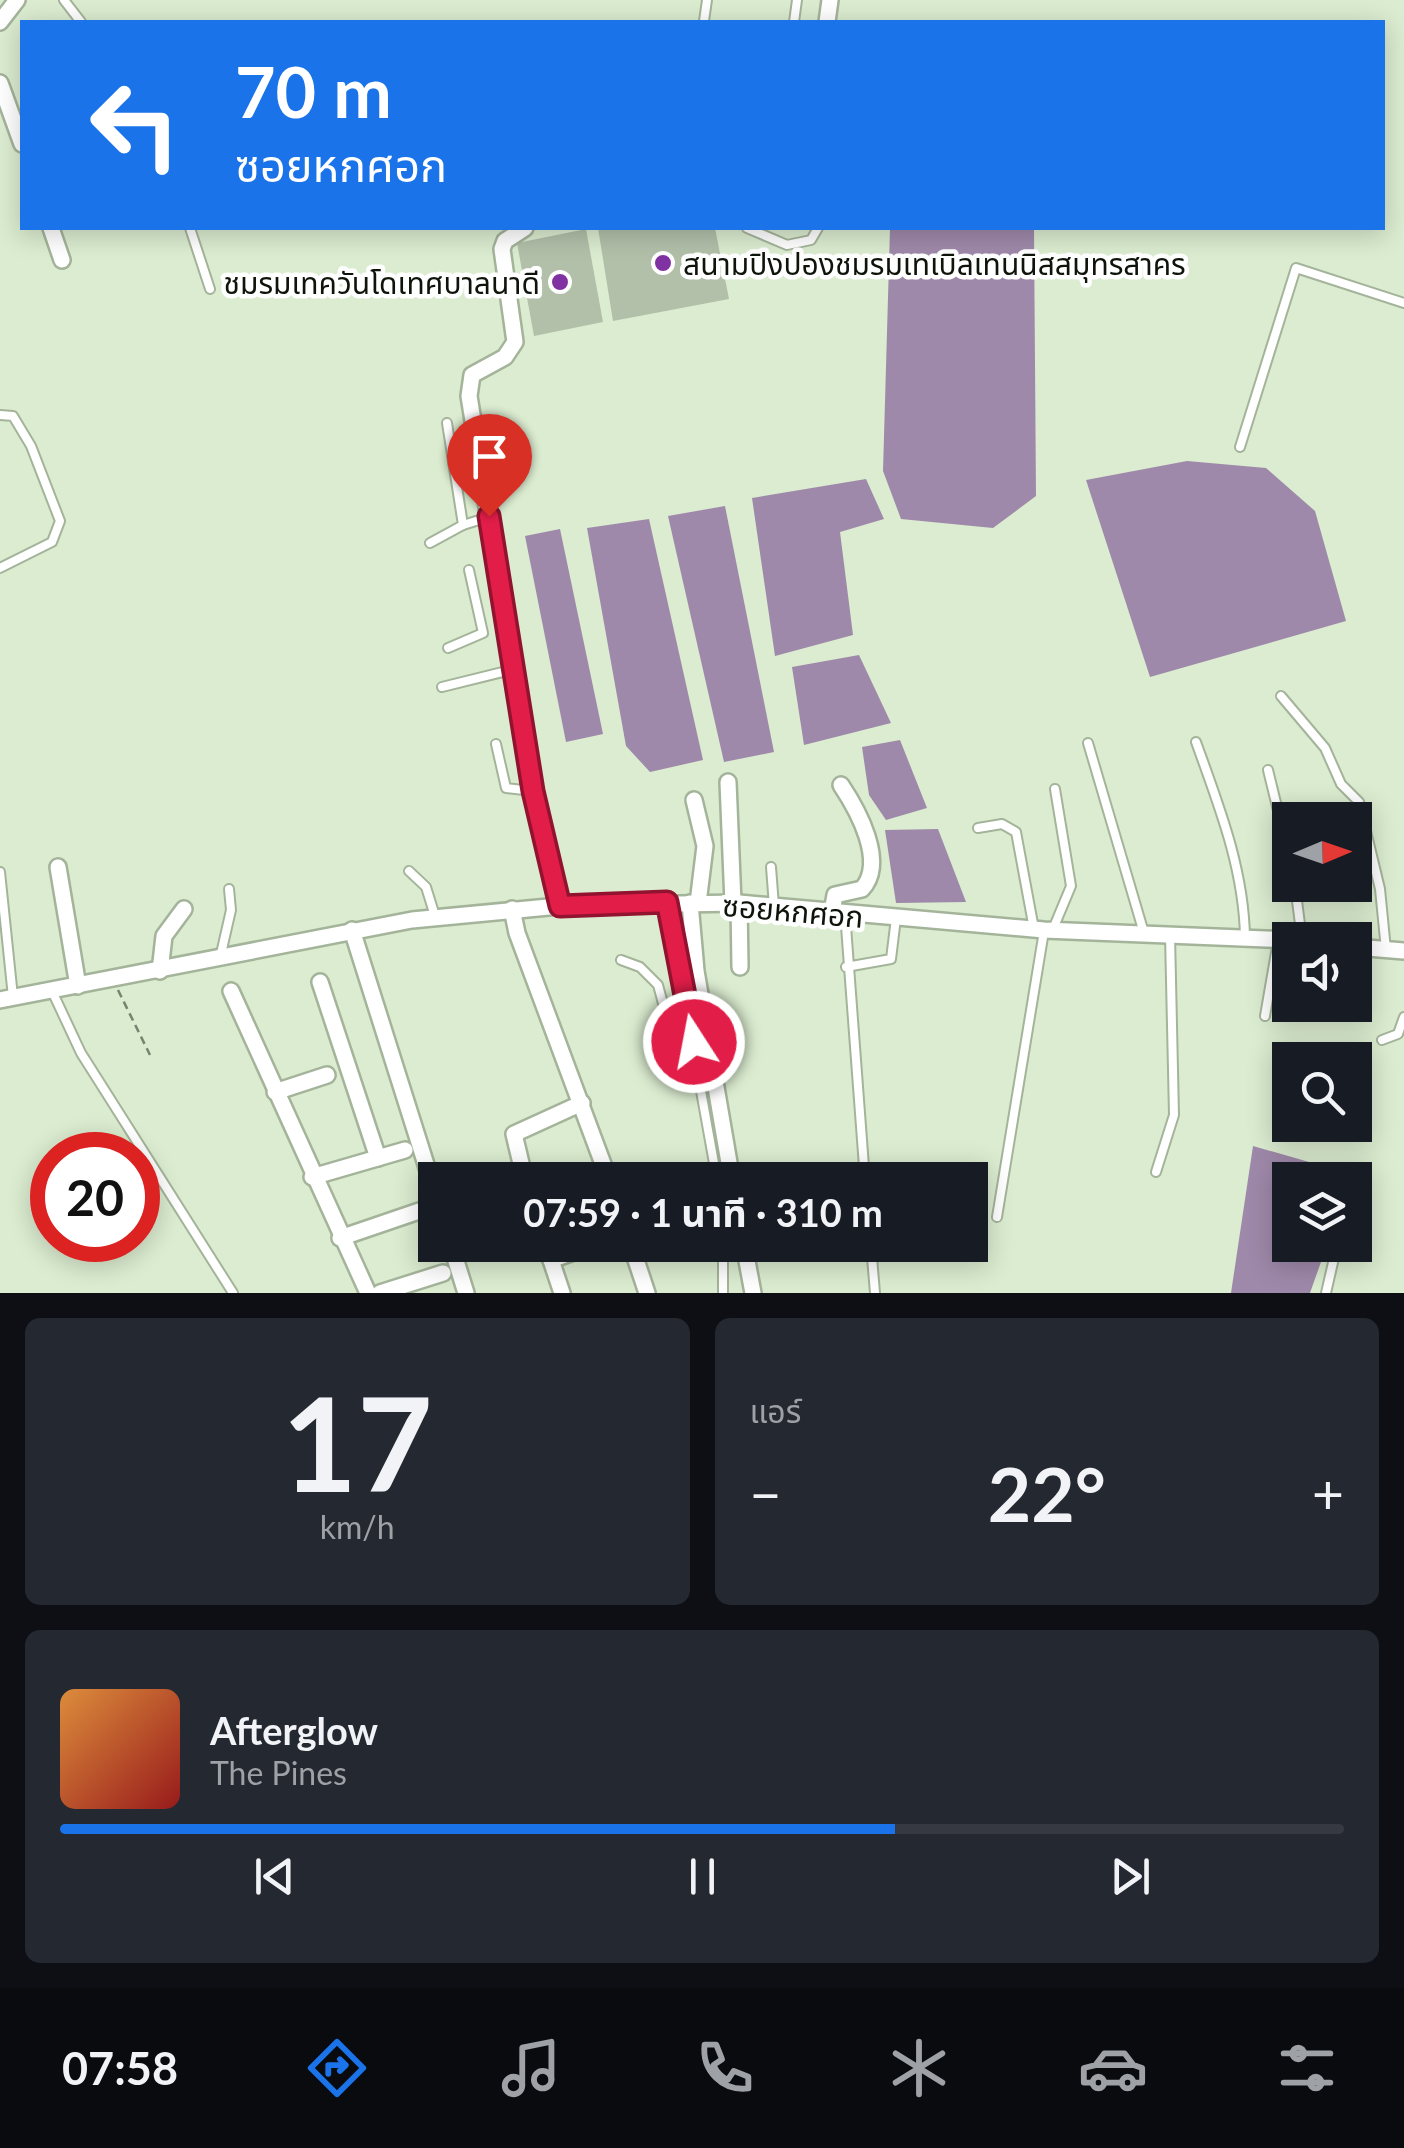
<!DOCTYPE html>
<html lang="th">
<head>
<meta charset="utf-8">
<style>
  body { margin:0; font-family:Lato,"Noto Sans Thai",sans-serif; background:#242831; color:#f1f3f6; height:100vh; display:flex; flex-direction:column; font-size:38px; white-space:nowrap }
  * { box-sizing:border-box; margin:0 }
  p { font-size:32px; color:#9ea1a6 }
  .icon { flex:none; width:55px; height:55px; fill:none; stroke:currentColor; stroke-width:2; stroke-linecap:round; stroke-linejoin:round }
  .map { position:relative; height:1293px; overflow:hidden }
  .sheet { display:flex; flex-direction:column; gap:25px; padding:25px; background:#0d0f14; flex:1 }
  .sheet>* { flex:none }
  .guide { position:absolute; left:20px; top:20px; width:1365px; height:210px; border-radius:0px; box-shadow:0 5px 25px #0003; background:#1a73e8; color:#fff; overflow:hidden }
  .needle { width:65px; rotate:88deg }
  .fabs { position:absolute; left:1272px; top:802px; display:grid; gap:20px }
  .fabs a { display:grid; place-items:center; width:100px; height:100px; border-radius:0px; background:#171b24; box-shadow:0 5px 25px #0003; font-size:50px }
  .speed { position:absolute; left:30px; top:1132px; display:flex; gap:20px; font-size:50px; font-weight:700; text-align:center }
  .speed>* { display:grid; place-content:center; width:130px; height:130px; border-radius:50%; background:#171b24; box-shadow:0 5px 25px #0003; line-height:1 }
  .speed .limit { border:15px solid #d22; background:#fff; color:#111 }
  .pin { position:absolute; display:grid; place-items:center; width:85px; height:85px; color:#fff; margin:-102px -42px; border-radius:50% 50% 50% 0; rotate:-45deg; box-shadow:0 0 10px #0007 }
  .pin .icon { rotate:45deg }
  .me { position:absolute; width:110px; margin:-55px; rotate:349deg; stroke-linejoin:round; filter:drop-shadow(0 0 8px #0008) }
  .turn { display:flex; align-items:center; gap:35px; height:210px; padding:0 50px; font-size:45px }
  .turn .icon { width:130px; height:130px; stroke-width:2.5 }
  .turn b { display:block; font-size:70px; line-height:85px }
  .big { font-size:75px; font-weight:700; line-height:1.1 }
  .sheet .card { flex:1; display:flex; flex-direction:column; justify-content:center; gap:15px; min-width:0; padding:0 35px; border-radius:15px; background:#242831 }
  .sheet .dial { align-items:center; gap:0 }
  .dial b { font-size:130px; line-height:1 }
  .song { display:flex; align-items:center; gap:30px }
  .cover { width:120px; height:120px; border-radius:15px; background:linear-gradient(135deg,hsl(30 70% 55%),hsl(0 70% 35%)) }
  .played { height:10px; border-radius:5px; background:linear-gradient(90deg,#1a73e8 65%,#363941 65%) }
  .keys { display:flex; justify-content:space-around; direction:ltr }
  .heat { display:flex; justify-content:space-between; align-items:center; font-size:55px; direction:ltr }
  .sheet .tiles { flex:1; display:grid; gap:25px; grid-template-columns:1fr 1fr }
  .card:last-child { grid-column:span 2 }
  .trip { position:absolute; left:418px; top:1162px; width:570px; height:100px; border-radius:0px; background:#171b24; box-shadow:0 5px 25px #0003; font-weight:700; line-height:100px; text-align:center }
  .tabs { display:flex; height:160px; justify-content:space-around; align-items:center; background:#090b0e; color:#9ea1a6 }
  .tabs .icon { width:70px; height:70px }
  .tabs .active { color:#1a73e8 }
  .tabs b { font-size:45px; color:#f1f3f6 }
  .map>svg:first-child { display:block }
  .green { fill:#b2c0aa }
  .water { fill:#9f89aa }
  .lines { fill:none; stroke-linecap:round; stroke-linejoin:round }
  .lane-casing { stroke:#a4b49a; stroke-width:12 }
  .street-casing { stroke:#a4b49a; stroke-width:20 }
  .path { stroke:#788370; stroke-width:2.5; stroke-dasharray:8 5; stroke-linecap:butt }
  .lane { stroke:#fff; stroke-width:8 }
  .street { stroke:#fff; stroke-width:15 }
  .route-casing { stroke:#92132f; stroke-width:25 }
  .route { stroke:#e11d48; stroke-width:18 }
  .poi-dot { fill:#8032a3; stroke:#fff; stroke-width:4 }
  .labels { text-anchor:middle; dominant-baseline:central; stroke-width:9; stroke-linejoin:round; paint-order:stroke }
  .poi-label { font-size:30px; fill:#0f140b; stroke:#fff; text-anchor:start }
  .street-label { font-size:30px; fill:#0f140b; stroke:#fff }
</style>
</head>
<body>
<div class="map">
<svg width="1404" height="1293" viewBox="0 0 1404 1293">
  <rect width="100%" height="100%" fill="#dbecd0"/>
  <g class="green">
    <polygon points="598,228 715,228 729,299 613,321"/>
    <polygon points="586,229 603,322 534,336 517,243"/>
  </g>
  <g class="water">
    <polygon points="890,228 1034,228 1036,496 993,528 901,519 883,471"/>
    <polygon points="1187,461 1266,468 1315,511 1346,621 1150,677 1086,480"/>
    <polygon points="866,479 884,519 840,532 853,635 775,656 752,498"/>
    <polygon points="725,506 774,752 724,762 668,516"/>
    <polygon points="649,519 703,760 650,772 626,746 587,528"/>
    <polygon points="560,529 603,734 566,742 525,536"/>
    <polygon points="859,655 891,723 804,745 792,667"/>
    <polygon points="900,740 927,808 886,820 869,795 862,747"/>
    <polygon points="938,829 966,902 896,903 885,830"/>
    <polygon points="1253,1146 1323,1166 1322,1180 1290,1180 1290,1245 1327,1245 1310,1293 1231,1293"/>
  </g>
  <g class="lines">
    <defs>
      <g id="lane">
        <polyline points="64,0 81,22"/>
        <polyline points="704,21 707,0"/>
        <polyline points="794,22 797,0"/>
        <polyline points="190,228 210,289"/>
        <polyline points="747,228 787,245 811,240 818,228"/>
        <polyline points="0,415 13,416 31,446 60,521 52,542 0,568"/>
        <polyline points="1240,447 1296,268 1404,303"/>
        <polyline points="463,525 489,517"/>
        <polyline points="430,543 463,525 447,423"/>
        <polyline points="448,648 483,633 469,570"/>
        <polyline points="442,687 515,669"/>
        <polyline points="1281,696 1325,748 1341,784 1359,802 1380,889 1386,950"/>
        <path d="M1196,742c23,64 48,127 49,196"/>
        <polyline points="1088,743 1144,933"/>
        <polyline points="496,744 506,788 533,791"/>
        <polyline points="1268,770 1290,860"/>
        <polyline points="978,828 1002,824 1016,832 1034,929"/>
        <polyline points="771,867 774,906"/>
        <polyline points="409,871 426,887 435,916"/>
        <polyline points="0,872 13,997"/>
        <polyline points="1295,885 1302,940"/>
        <polyline points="667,902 717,1180"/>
        <polyline points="845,913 865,1180"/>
        <polyline points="1053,929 1071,886 1055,789"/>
        <polyline points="220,958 231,910 229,889"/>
        <polyline points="621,960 640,967 658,985 685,1085"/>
        <polyline points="846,967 891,959 896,918"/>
        <polyline points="52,991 81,1053 233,1293"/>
        <polyline points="1265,1016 1278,941"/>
        <polyline points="1382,1040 1398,1034 1404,1017"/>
        <polyline points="1156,1172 1174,1115 1170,935"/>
        <polyline points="997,1217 1044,931"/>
        <polyline points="871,1245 875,1293"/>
        <polyline points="723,1293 723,1245"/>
        <polyline points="1326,1293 1337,1245"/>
      </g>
      <g id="street">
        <polyline points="0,22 17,0"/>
        <polyline points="827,22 830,0"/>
        <polyline points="0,83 22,144"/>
        <polyline points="51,228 62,260"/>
        <polyline points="525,228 505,241 502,249 515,342 505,357 472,375 469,396 533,791 559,906"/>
        <polyline points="728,782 733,903"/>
        <polyline points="694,800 705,846 698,903"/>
        <polyline points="58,867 78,986"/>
        <polyline points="690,903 696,971 732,1180"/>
        <polyline points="739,903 740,967"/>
        <polyline points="512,909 517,933 609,1180"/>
        <path d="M832,912l3,-17 27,-6c25,-27 -5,-80 -21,-104"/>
        <polyline points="352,930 435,1193"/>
        <polyline points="1355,947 1404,951"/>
        <polyline points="160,971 164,936 184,909"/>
        <polyline points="320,982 378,1158"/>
        <polyline points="231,991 368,1293"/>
        <polyline points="0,1000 412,920 559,906 739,903 1044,930 1293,940"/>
        <polyline points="275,1092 327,1075"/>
        <polyline points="312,1177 405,1150"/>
        <polyline points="525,1180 514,1134 582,1103"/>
        <polyline points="340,1238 422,1210"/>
        <polyline points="451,1245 466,1293"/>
        <polyline points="546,1245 562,1293"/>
        <polyline points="631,1245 647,1293"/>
        <polyline points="744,1245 753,1293"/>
        <polyline points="551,1260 593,1245"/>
        <polyline points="380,1293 443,1273"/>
      </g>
    </defs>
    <use href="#lane" class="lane-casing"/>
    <use href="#street" class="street-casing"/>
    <polyline class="path" points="118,990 150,1055"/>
    <use href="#lane" class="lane"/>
    <use href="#street" class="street"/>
  </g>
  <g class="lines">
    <defs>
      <polyline id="route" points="489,516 533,791 560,906 667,902 694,1042"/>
    </defs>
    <use href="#route" class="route-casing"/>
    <use href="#route" class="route"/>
  </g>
  <g class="poi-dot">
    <circle cx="663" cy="263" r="10"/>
    <circle cx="560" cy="282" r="10"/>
  </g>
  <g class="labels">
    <g class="poi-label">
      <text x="683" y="263">สนามปิงปองชมรมเทเบิลเทนนิสสมุทรสาคร</text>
      <text x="540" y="282" text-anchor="end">ชมรมเทควันโดเทศบาลนาดี</text>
    </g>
    <g class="street-label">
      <text transform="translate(793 910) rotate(5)">ซอยหกศอก</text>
    </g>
  </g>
</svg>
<div class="fabs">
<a><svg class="needle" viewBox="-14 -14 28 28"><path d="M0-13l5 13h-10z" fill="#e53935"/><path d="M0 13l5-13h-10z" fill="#9ea1a6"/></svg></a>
<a><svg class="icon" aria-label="sound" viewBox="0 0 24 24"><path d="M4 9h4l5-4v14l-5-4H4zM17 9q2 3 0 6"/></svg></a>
<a><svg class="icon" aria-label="search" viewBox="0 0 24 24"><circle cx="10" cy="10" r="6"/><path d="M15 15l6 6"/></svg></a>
<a><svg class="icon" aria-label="layers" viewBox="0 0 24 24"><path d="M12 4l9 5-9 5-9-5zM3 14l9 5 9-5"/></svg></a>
</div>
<div class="speed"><div class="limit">20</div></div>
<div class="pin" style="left:489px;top:516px;background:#d93025"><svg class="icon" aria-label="arrive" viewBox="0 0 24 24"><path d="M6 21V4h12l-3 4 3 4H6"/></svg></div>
<svg class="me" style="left:694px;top:1042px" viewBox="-20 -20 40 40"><circle r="17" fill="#e11d48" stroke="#fff" stroke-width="3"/><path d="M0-11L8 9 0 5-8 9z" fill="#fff"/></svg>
<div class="trip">07:59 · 1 นาที · 310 m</div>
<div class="guide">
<div class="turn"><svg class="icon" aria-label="left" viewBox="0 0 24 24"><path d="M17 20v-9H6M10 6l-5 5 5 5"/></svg><div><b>70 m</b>ซอยหกศอก</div></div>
</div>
</div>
<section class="sheet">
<div class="tiles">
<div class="card dial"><b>17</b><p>km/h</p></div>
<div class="card"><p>แอร์</p>
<div class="heat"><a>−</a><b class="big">22°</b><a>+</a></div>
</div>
<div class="card">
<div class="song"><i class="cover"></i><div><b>Afterglow</b><p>The Pines</p></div></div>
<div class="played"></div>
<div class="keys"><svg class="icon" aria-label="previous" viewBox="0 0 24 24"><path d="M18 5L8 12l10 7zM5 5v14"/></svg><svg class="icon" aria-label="pause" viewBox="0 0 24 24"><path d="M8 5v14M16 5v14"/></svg><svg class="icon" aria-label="next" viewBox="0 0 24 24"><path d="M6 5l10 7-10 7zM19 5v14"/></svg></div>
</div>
</div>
</section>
<nav class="tabs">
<b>07:58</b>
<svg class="icon active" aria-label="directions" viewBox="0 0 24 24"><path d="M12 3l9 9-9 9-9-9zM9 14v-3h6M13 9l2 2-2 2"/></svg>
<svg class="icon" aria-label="music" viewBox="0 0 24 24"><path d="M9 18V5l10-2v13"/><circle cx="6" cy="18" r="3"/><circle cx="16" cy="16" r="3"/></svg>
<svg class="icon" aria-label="phone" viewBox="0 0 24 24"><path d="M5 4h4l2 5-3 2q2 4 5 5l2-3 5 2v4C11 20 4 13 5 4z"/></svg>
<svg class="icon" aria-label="climate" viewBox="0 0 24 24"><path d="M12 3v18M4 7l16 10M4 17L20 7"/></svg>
<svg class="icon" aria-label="car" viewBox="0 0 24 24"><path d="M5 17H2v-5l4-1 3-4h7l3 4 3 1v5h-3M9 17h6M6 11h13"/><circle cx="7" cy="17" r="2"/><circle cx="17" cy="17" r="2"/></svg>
<svg class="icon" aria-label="filters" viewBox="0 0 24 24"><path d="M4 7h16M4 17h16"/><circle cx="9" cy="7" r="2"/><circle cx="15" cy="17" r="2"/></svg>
</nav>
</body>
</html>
